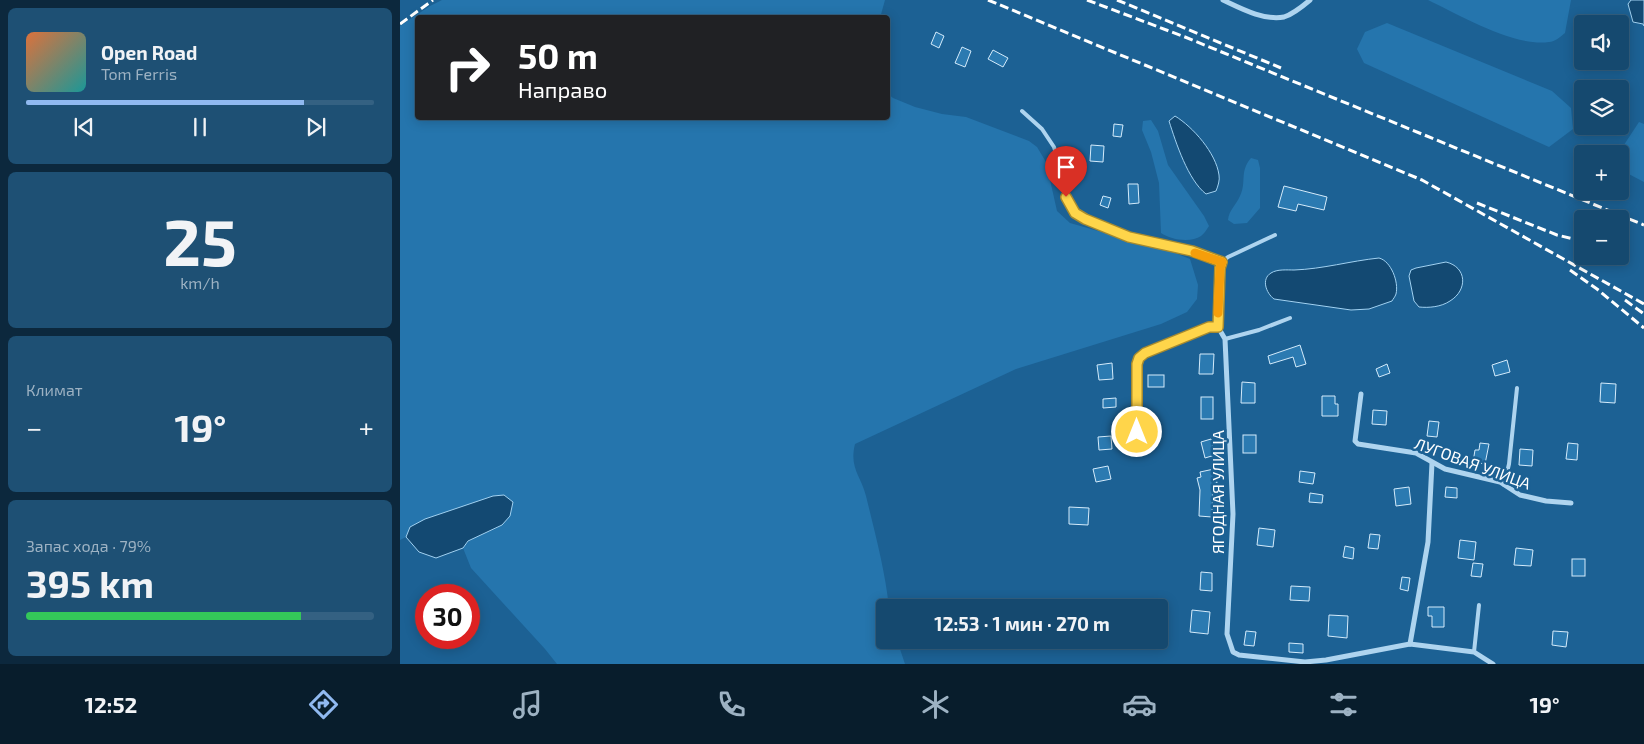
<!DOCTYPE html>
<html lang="ru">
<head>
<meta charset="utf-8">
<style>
  body { margin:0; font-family:"Exo 2",sans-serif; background:#1e5074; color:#f1f3f6; height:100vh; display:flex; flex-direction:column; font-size:19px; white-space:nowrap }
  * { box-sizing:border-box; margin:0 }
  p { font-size:16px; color:#9db2c3 }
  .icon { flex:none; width:28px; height:28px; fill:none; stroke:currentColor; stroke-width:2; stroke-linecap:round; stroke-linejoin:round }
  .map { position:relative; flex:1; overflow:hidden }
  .details { display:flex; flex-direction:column; gap:8px; padding:8px; background:#0c283d; width:400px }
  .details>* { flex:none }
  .banner { position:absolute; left:15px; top:15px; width:475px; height:105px; border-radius:5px; box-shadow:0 2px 12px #0003,0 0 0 1px #346182; background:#202124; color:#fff; overflow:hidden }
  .controls { position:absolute; left:1174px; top:15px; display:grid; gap:10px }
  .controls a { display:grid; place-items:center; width:55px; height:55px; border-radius:5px; background:#15496f; box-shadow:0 2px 12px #0003,0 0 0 1px #346182; font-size:25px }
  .speed { position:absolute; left:15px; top:584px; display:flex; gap:10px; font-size:25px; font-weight:700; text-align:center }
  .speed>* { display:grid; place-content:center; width:65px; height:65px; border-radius:50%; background:#15496f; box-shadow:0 2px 12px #0003,0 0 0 1px #346182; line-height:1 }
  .speed .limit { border:8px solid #d22; background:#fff; color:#111 }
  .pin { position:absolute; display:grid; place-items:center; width:42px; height:42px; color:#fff; margin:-51px -21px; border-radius:50% 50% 50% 0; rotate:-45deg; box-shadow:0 0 5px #0007 }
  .pin .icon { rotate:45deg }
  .me { position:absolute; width:55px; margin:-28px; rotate:0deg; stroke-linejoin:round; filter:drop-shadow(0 0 4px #0008) }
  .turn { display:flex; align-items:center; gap:18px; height:105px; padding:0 20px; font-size:22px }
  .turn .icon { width:65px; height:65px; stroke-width:2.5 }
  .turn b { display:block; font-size:35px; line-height:42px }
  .big { font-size:38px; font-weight:700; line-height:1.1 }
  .details .tile { flex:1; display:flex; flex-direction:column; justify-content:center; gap:8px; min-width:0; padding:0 18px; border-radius:8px; background:#1e5074 }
  .details .dial { align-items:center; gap:0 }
  .dial b { font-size:65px; line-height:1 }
  .song { display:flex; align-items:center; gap:15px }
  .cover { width:60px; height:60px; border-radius:8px; background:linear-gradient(135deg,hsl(20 70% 55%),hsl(180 70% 35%)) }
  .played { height:5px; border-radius:2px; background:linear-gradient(90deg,#90b9f0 80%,#346182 80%) }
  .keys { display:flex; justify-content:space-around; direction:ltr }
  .heat { display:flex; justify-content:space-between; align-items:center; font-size:28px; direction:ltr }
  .charge { height:8px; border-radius:4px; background:linear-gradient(90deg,#34c759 79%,#346182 0) }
  .trip { position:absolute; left:476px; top:599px; width:292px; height:50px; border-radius:5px; background:#15496f; box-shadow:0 2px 12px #0003,0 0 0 1px #346182; font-weight:700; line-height:50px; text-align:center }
  .menu { display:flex; height:80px; justify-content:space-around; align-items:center; background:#081d2c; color:#9db2c3 }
  .menu .icon { width:35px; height:35px }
  .menu .on { color:#90b9f0 }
  .menu b { font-size:22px; color:#f1f3f6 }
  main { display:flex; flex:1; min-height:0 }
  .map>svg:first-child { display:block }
  .green { fill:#2575ad }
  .water { fill:#134972; stroke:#a1d1f1 }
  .building { fill:#2b7ab1; stroke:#d4ebfb }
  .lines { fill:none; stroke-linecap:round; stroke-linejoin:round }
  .lane { stroke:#aed4ef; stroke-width:4 }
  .street { stroke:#aed4ef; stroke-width:5 }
  .rail { stroke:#fff; stroke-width:3; stroke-dasharray:9 4; stroke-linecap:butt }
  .route-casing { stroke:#a68a30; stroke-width:12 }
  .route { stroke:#ffd54a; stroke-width:9 }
  .slow { stroke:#f59e0b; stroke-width:9 }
  .labels { text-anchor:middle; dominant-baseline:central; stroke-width:5; stroke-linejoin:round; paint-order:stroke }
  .street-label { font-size:16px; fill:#fff; stroke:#1c6194 }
</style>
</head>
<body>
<main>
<section class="details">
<div class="tile">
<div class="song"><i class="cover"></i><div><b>Open Road</b><p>Tom Ferris</p></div></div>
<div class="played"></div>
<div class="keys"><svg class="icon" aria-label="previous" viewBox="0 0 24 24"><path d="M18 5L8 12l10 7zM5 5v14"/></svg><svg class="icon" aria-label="pause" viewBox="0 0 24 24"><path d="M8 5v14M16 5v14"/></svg><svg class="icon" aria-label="next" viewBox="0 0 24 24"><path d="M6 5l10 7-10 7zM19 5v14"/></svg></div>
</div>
<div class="tile dial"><b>25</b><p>km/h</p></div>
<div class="tile"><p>Климат</p>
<div class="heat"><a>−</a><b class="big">19°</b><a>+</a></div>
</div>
<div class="tile"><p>Запас хода · 79%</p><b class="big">395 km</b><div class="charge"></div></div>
</section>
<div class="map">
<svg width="1244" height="664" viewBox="0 0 1244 664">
  <rect width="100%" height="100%" fill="#1c6194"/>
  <g class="green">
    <path d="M42,0h443l-5,18h-462v100h470v-24l5,4 22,9 27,7 24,3 63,24 8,6 9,15 11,49 13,12 105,30 15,6 8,26 -1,14 -10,13 -26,12 -145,45 -161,75c-6,24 6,32 11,52 9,37 19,74 23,111l-4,1v32h12l8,24h-348l-12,-15 -74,-81 -8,-20c17,-23 43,-8 50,-46l-103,25 -4,10 -6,3v-514l30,-20z"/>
    <path d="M1028,0h143l-6,33c-4,3 -10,9 -16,9 -36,5 -89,-27 -121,-42z"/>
    <polygon points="987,23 1152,91 1171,108 1173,129 1149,147 964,63 957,49 965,32"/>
    <path d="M751,120l7,11 10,34 36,51 5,10c-2,3 -5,8 -8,10 -10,7 -30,4 -40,-3l-2,-50 -8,-31 -9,-22 1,-9z"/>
    <polygon points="1239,122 1244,124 1244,182 1221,170 1220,154 1218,154"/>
    <path d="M851,158l7,2 2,8v40l-13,15 -13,1 -6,-4c1,-10 8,-15 12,-24 7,-14 -1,-24 11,-38z"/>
  </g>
  <g class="water">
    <polygon points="1231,0 1244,0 1244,26 1243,24 1233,22 1228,4"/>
    <path d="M775,116c18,11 41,37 44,59 1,5 -1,11 -3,16l-10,3c-18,-14 -30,-51 -37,-73z"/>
    <path d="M979,258c12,3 20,24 17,36 -1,3 -3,5 -4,7l-23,8 -18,1 -77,-11c-8,-6 -13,-20 -3,-26 6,-4 16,-3 23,-3 29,-1 56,-9 85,-12z"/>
    <path d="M1046,262c21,5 22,28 4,39 -9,6 -21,7 -31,6l-5,-6 -5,-25 2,-6 5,-2z"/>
    <polygon points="104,495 113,502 110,516 102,525 68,541 63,548 36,558 19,552 6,537 10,527 25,519 93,496"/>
  </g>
  <g class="building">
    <polygon points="536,32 544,36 539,48 531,44"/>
    <polygon points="562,47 571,51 565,67 555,63"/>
    <polygon points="593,50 608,58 603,67 588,59"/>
    <polygon points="714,124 723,125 721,137 713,136"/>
    <polygon points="691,145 704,146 703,162 690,161"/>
    <polygon points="728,184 738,184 739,203 729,204"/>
    <polygon points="884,186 927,197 924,210 898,204 896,211 878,207"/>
    <polygon points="703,196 711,198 708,208 700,205"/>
    <polygon points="900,345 906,364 896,367 893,357 870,364 868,356"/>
    <polygon points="800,354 814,354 813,374 799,374"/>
    <polygon points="1107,360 1110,372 1095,376 1092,365"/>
    <polygon points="712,363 713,379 699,380 697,365"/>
    <polygon points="987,364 990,373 979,377 976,369"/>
    <rect x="748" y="375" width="16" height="12"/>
    <polygon points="842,382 855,383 855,403 841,403"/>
    <polygon points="1201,383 1216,384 1215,403 1200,402"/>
    <polygon points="922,396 935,396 935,404 938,404 938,416 922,416"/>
    <rect x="801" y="397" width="12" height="22"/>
    <polygon points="716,398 716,407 703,408 703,399"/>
    <polygon points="973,410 987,411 986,425 972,424"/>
    <polygon points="1029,421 1039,422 1037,437 1027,436"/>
    <rect x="843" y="435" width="13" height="18"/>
    <polygon points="711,436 712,449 699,450 698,437"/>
    <polygon points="811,439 815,455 805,458 801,442"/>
    <polygon points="1080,443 1089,444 1085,464 1073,462 1075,450 1079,450"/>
    <polygon points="1168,443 1178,444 1177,460 1166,459"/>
    <polygon points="1120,449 1133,450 1132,466 1119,465"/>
    <polygon points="708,466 711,479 696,482 693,469"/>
    <polygon points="814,469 817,483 813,484 812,517 799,516 800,490 797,478 801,477 800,472"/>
    <polygon points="900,471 915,473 913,484 899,482"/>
    <polygon points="1009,487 1011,504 996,506 994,489"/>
    <polygon points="1046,487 1057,488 1057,498 1045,497"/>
    <polygon points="910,493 923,495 922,503 909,502"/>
    <polygon points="669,507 689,508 688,525 669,524"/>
    <polygon points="859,528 875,530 873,547 857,545"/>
    <polygon points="970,534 980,535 978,549 968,548"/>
    <polygon points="1060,540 1076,542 1074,560 1058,558"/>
    <polygon points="945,546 954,548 953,559 943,557"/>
    <polygon points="1116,548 1133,550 1131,566 1114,565"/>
    <rect x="1172" y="559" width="13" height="17"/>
    <polygon points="1073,563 1083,564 1081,577 1071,576"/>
    <polygon points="801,572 812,573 812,591 800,590"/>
    <polygon points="1002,577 1010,578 1008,591 1000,589"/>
    <polygon points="891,586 910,587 909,601 890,600"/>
    <polygon points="1028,607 1044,607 1044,627 1032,627 1032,616 1028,616"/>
    <polygon points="792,610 810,612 808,634 790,632"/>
    <polygon points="929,615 948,616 947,638 928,636"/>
    <polygon points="846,631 856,632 854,646 844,645"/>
    <polygon points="1153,631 1168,632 1166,647 1152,645"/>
    <polygon points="889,643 903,644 903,653 889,652"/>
  </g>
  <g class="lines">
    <g class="lane">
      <polyline points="622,111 642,129 654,147 664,181 666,197 675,213 685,219 729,237 792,251 822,262"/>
      <polyline points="818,327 820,268 822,262 828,257 875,235"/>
      <polyline points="825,339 859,330 890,318"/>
      <polyline points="1104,485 1109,464 1117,388"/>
      <polyline points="1074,652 1079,605"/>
    </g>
    <g class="street">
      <path d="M823,0c17,8 41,21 61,17 9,-3 19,-11 26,-17"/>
      <polyline points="961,394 955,441 958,444 1016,453 1045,469 1100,482 1120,495 1146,501 1171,503"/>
      <polyline points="737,432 737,364 739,358 745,353 809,327 818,327 825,339 833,514 827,634 833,652 839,655 905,662 926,660 1010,644 1074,652 1093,664"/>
      <polyline points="1010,644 1028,542 1032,463"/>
    </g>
    <g class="rail">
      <polyline points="588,0 1022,180 1244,304"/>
      <polyline points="687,0 785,37 1244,225"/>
      <polyline points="717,0 881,68"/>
      <polyline points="0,24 33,0"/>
      <polyline points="1077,203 1157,235 1182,241"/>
      <polyline points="1170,270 1197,289 1244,328"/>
      <polyline points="1225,300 1244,314"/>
    </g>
  </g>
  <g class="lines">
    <defs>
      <polyline id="route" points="666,197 675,213 685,219 729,237 792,251 822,262 820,268 818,327 809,327 745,353 739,358 737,364 737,432"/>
    </defs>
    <use href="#route" class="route-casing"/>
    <use href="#route" class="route"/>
    <polyline class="slow" points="795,253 822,262 820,268 818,313"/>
  </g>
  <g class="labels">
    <g class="street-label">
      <text transform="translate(1073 463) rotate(20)">ЛУГОВАЯ УЛИЦА</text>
      <text transform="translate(817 492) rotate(-90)">ЯГОДНАЯ УЛИЦА</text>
    </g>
  </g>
</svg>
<div class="controls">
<a><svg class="icon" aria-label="sound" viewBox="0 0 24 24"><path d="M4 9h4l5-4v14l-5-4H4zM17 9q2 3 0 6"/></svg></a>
<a><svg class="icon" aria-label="layers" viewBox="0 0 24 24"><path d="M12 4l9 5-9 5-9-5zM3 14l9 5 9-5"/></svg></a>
<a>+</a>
<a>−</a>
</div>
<div class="speed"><div class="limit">30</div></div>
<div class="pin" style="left:666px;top:197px;background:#d93025"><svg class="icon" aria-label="arrive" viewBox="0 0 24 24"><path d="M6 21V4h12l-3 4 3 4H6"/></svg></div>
<svg class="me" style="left:737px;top:432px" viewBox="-20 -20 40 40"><circle r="17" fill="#ffd54a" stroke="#fff" stroke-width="3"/><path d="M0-11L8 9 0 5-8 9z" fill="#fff"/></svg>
<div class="trip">12:53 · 1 мин · 270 m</div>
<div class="banner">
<div class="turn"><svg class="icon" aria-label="right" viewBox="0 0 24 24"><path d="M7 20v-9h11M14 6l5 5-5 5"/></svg><div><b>50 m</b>Направо</div></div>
</div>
</div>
</main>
<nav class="menu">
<b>12:52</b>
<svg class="icon on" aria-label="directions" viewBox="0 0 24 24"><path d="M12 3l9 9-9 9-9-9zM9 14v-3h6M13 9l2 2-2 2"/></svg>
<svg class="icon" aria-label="music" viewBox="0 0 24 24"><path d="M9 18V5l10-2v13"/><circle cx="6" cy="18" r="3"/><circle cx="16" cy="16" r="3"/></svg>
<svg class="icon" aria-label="phone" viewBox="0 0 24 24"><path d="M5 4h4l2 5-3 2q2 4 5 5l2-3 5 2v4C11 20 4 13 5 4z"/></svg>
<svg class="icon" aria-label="climate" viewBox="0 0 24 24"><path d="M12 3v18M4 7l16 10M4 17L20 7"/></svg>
<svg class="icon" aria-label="car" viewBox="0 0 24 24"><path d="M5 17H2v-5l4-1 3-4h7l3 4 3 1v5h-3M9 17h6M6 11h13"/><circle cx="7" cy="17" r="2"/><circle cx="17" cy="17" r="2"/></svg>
<svg class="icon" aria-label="filters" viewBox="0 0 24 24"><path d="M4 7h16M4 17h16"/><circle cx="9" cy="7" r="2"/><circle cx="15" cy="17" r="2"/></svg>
<b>19°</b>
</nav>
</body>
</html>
